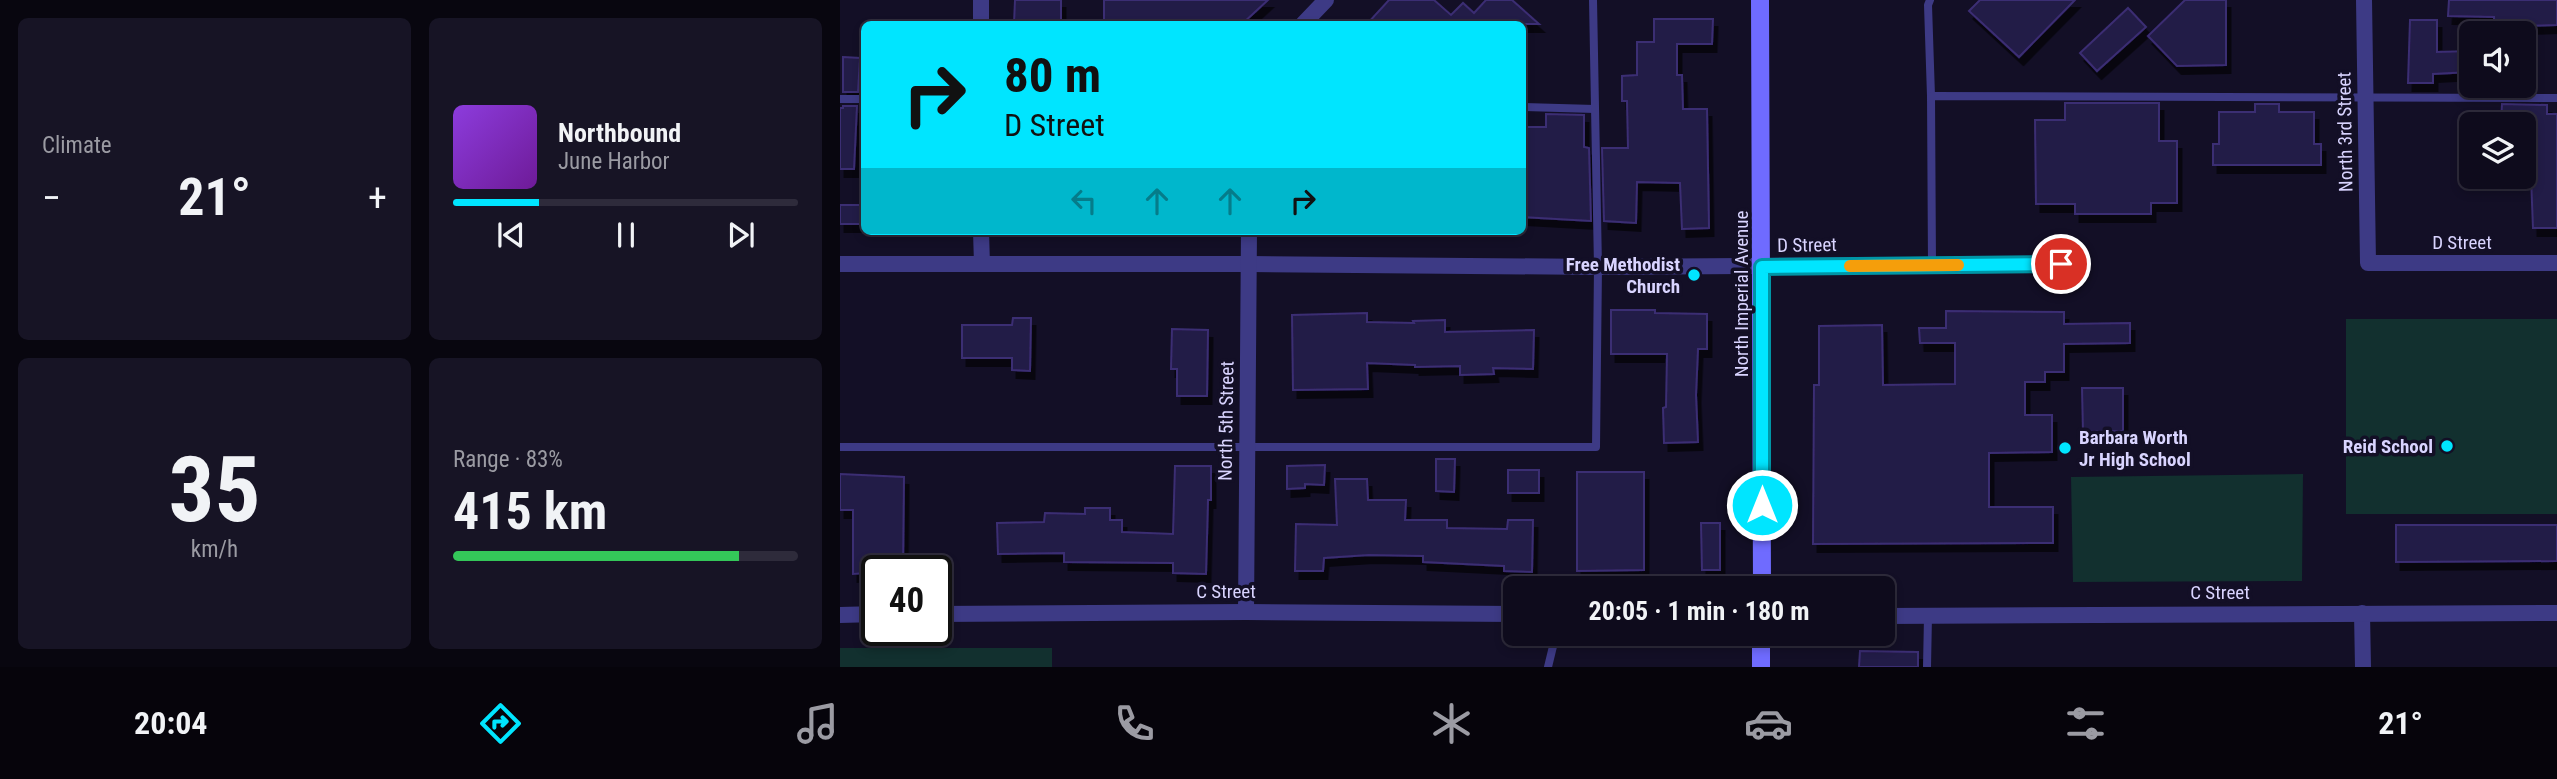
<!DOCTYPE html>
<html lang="en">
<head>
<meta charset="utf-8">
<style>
  body { margin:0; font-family:"Roboto Condensed",sans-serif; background:#171425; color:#f1f3f6; height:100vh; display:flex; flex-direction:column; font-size:26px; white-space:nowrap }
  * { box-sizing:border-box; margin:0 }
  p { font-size:23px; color:#9b9ba3 }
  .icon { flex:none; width:38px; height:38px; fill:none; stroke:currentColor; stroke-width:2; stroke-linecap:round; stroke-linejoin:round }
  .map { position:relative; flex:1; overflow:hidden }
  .details { display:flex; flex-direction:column; gap:18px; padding:18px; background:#08060f; width:840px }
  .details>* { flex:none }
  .banner { position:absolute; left:21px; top:21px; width:665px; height:214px; border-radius:10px; box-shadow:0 4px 10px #0003,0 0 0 2px #2e2b3b; background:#00e5ff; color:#111; overflow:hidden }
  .fabs { position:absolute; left:1619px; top:21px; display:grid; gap:14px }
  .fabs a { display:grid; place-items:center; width:77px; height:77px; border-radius:10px; background:#0e0b1c; box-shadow:0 4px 10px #0003,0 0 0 2px #2e2b3b; font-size:35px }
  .speed { position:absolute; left:21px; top:555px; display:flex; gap:14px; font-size:35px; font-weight:700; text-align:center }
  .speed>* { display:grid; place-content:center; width:91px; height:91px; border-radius:50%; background:#0e0b1c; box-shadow:0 4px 10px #0003,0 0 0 2px #2e2b3b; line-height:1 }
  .speed .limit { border:4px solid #111; border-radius:10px; background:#fff; color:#111 }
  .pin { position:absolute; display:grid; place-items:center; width:60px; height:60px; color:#fff; margin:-30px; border:4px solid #fff; border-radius:50%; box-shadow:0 2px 7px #0007 }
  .me { position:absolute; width:77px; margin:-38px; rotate:0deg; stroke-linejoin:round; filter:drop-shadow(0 0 5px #0008) }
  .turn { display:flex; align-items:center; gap:24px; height:147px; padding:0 28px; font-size:32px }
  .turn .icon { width:91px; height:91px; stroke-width:2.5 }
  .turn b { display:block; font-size:49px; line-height:60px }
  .lanes { display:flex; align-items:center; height:66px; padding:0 28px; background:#0003; justify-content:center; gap:35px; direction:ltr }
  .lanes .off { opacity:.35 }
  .big { font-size:52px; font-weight:700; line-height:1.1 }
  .details .tile { flex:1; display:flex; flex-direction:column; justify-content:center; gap:10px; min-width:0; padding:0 24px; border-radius:10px; background:#171425 }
  .details .dial { align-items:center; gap:0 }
  .dial b { font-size:91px; line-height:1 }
  .song { display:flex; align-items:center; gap:21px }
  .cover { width:84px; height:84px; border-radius:10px; background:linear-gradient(135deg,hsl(270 70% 55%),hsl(280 70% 35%)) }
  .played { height:7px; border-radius:4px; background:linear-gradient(90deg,#00e5ff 25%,#2e2b3b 25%) }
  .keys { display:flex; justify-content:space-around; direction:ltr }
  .heat { display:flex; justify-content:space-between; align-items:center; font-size:38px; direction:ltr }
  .charge { height:10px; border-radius:5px; background:linear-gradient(90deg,#34c759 83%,#2e2b3b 0) }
  .details .tiles { flex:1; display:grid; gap:18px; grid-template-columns:repeat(2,1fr) }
  .trip { position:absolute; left:663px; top:576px; width:392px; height:70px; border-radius:10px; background:#0e0b1c; box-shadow:0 4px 10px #0003,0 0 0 2px #2e2b3b; font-weight:700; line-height:70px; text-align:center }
  .tab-bar { display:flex; height:112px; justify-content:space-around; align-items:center; background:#06040b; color:#9b9ba3 }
  .tab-bar .icon { width:49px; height:49px }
  .tab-bar .current { color:#00e5ff }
  .tab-bar b { font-size:32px; color:#f1f3f6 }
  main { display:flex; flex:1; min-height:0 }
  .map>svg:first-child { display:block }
  .green { fill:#12302f }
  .building { fill:#241b47; stroke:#3b2d73; stroke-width:2; filter:url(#shadow) }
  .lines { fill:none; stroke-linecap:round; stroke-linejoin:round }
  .lane { stroke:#3d3a85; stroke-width:8 }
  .street { stroke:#3d3a85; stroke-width:16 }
  .secondary { stroke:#6f6bff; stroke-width:18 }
  .route-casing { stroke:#0095a6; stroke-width:18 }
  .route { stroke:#00e5ff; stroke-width:12 }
  .slow { stroke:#f59e0b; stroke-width:12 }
  .poi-dot { fill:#00e5ff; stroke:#130f26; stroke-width:2.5 }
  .labels { text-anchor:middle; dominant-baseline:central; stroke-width:7; stroke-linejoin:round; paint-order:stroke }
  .street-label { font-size:19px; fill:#d9d4ff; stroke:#130f26 }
  .poi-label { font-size:19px; font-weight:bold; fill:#d9d4ff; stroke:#130f26; text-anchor:end }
</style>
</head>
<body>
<main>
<section class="details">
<div class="tiles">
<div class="tile"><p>Climate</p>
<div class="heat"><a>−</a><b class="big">21°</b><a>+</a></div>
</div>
<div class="tile">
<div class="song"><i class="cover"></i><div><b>Northbound</b><p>June Harbor</p></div></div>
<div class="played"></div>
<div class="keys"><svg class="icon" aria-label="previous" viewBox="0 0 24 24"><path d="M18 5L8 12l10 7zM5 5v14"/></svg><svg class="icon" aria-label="pause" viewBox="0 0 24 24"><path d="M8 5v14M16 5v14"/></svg><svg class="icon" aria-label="next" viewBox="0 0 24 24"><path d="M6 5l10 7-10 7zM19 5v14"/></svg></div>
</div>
<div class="tile dial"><b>35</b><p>km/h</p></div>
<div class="tile"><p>Range · 83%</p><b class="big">415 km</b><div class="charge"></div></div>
</div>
</section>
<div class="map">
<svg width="1717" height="667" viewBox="0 0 1717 667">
  <defs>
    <filter id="shadow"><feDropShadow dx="4.5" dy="8" stdDeviation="0" flood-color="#0009"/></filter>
  </defs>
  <rect width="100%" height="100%" fill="#130f26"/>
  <g class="green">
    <rect x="1506" y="319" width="211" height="195"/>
    <polygon points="1463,474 1462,581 1233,582 1231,477"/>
    <rect x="0" y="648" width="212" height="19"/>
  </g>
  <g class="building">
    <polygon points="175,0 221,0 221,24 174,24"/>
    <polygon points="264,0 428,0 402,24 264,24"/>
    <polygon points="549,0 594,0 611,15 623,3 634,13 646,0 672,0 699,24 527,24"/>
    <polygon points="1140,0 1235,0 1179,57 1129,11"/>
    <polygon points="1345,0 1386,0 1386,65 1337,66 1308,36"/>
    <polygon points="1609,0 1717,0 1717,25 1681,26 1681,29 1654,29 1654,17 1608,16"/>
    <polygon points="1288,8 1306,27 1257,71 1240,53"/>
    <polygon points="814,19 873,19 872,44 837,44 837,75 842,75 843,109 867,109 869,228 842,229 840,183 797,182 796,223 764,221 762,148 788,148 787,101 782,101 782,76 797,75 797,42 814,42"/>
    <polygon points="1570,20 1597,20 1597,52 1631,51 1631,72 1593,74 1593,83 1568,83"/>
    <polygon points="3,57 20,58 18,92 3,92"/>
    <polygon points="1225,103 1319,103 1319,141 1337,141 1337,203 1311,203 1311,214 1235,214 1235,204 1196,204 1195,120 1225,120"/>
    <polygon points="1415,104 1439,104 1439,112 1474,112 1474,144 1481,144 1481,165 1373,165 1373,144 1379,144 1379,112 1415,112"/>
    <polygon points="1662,104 1707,105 1707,114 1717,114 1717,228 1693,228 1689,125 1661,124"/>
    <polygon points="3,106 17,106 14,169 0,169 0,108 3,108"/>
    <polygon points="706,114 744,115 744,147 749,148 751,221 682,217 682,127 706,127"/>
    <rect x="0" y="205" width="20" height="19"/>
    <polygon points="771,310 815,310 815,313 867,314 867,349 858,349 856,395 858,442 824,443 823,408 826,407 827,354 771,354"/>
    <polygon points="1106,311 1224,312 1224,324 1290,323 1290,343 1224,344 1224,372 1205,372 1205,382 1185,382 1185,415 1212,415 1212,452 1149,453 1149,507 1213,507 1213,543 973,544 974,385 979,385 979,326 1042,325 1043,385 1115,384 1115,343 1080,343 1079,328 1106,328"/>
    <polygon points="527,313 527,322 574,323 573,321 605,320 605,332 694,330 693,369 653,368 654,374 620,375 620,366 575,367 575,365 527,363 528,389 453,390 452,315"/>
    <polygon points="173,318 191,318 190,371 172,370 172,358 122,358 122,325 172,325"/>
    <polygon points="332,329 368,330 367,396 337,396 337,369 331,369"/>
    <polygon points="1242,388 1283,388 1283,431 1243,432"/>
    <polygon points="596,459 615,459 614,492 596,491"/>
    <polygon points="485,465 484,485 465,484 465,488 447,489 447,466"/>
    <polygon points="335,466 371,466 371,500 368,500 366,574 333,573 333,563 224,562 224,553 158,554 157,523 204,522 205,513 245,514 245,508 270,508 270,520 282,520 282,532 333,534"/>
    <rect x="668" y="470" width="31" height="23"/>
    <polygon points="737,472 804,472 804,570 737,571"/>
    <polygon points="0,474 64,477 63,570 13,574 13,510 0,510"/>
    <polygon points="495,479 527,479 528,500 566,500 565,520 607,520 607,528 667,529 668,520 693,520 692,572 664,571 664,566 583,562 583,556 529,555 484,558 483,571 455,571 456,524 497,525"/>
    <polygon points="861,523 880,523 880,570 862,570"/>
    <polygon points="1556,525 1717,525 1717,561 1556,562"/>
    <polygon points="1020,651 1078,652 1078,667 1019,667"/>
  </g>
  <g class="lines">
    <g class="lane">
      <polyline points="1090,0 1088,5 1091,96"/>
      <polyline points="0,99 24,99"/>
      <polyline points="682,107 755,109"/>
      <polyline points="1092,265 1091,96 1717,98"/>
      <polyline points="0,447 756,447 758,267 753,0"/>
      <polyline points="708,667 716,634"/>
      <polyline points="1087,667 1088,616"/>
    </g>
    <g class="street">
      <polyline points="141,0 141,24"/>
      <polyline points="1524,0 1528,263 1717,263"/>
      <polyline points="463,24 486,0"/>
      <polyline points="141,231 142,264"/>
      <polyline points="0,264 409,264 758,267 1221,264"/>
      <polyline points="406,612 409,231"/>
      <polyline points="1522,613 1523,667"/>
      <polyline points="96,614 406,612 676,614"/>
      <polyline points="0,615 37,614"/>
      <polyline points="1043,616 1717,613"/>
    </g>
    <g class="secondary">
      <polyline points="920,0 922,588"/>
      <polyline points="921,667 921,634"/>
    </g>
  </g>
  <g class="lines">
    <defs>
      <polyline id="route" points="922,505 922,267 1221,264"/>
    </defs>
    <use href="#route" class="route-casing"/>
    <use href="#route" class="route"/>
    <polyline class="slow" points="1010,266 1118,265"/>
  </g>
  <g class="poi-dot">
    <circle cx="854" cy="275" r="7"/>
    <circle cx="1607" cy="446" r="7"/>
    <circle cx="1225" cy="448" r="7"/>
  </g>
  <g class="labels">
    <g class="street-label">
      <text transform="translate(1505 132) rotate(-91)">North 3rd Street</text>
      <text x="1622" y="242">D Street</text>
      <text transform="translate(967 245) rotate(-1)">D Street</text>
      <text transform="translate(901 294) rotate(-90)">North Imperial Avenue</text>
      <text transform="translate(386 421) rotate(-89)">North 5th Street</text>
      <text x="386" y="591">C Street</text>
      <text x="1380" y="592">C Street</text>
    </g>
    <g class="poi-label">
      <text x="840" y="264">Free Methodist<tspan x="840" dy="22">Church</tspan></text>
      <text x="1239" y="437" text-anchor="start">Barbara Worth<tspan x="1239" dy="22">Jr High School</tspan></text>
      <text x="1593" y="446">Reid School</text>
    </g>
  </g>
</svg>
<div class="fabs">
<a><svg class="icon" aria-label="sound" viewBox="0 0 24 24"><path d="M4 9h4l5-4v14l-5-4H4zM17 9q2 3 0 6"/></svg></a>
<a><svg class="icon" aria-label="layers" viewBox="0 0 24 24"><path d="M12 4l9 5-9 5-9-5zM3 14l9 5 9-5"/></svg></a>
</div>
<div class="speed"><div class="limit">40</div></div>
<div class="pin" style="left:1221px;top:264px;background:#d93025"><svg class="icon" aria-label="arrive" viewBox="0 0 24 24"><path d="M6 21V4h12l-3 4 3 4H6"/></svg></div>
<svg class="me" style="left:922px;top:505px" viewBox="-20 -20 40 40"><circle r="17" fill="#00e5ff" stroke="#fff" stroke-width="3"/><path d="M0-11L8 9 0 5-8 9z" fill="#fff"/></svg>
<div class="trip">20:05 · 1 min · 180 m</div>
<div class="banner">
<div class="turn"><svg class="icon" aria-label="right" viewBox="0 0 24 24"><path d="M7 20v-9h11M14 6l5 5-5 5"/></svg><div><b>80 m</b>D Street</div></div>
<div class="lanes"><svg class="icon off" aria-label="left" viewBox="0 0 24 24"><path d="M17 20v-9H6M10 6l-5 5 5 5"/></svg><svg class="icon off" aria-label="ahead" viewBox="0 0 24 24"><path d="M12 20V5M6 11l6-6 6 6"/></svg><svg class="icon off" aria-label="ahead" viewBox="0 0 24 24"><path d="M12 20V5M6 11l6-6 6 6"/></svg><svg class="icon" aria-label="right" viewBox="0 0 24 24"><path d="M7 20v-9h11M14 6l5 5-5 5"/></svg></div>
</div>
</div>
</main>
<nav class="tab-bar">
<b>20:04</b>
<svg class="icon current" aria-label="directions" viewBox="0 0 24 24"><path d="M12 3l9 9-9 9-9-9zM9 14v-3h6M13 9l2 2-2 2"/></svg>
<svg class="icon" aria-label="music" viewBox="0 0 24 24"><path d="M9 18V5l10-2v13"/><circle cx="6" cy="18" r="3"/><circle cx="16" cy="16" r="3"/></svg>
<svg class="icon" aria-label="phone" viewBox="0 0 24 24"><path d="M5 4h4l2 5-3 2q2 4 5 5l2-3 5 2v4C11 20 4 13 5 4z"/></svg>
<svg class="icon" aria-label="climate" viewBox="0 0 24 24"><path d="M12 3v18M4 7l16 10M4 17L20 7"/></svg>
<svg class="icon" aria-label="car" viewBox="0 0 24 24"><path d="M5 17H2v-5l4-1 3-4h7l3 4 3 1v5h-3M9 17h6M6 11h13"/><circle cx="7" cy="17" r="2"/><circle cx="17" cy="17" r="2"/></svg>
<svg class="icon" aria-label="filters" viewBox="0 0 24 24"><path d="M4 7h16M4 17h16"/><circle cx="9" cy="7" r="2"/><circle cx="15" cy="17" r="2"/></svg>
<b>21°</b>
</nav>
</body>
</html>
